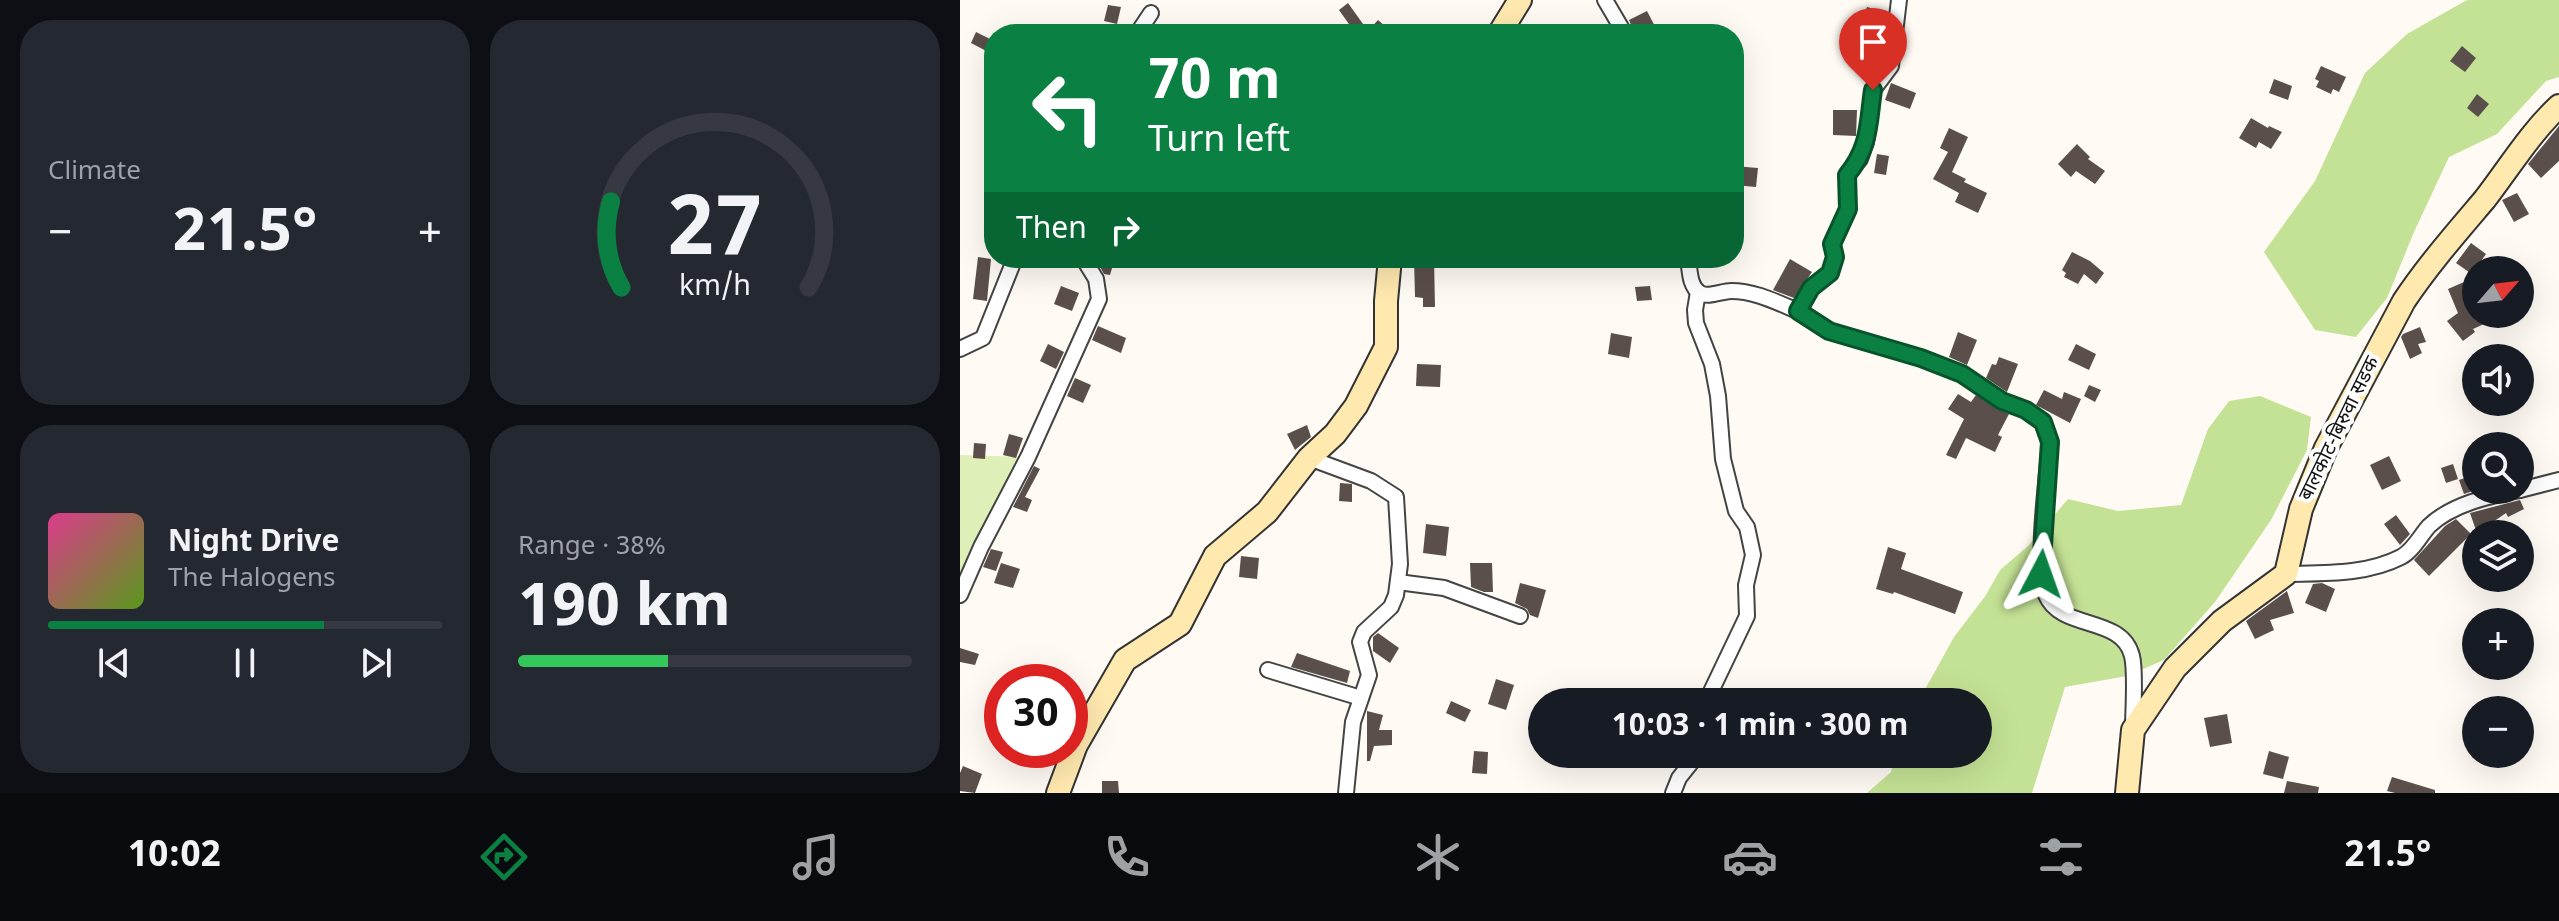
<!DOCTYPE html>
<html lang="en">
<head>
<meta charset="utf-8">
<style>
  body { margin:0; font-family:Georgia,"Noto Sans Devanagari",serif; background:#242831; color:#f1f3f6; height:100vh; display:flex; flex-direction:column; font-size:30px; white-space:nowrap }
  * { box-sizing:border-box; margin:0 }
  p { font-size:26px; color:#9ea1a6 }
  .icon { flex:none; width:44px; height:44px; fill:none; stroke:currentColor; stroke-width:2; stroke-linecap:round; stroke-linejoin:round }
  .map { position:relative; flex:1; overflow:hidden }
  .side { display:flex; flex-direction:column; gap:20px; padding:20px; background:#0d0f14; width:960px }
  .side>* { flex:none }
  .top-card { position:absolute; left:24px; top:24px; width:760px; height:244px; border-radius:32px; box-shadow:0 8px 32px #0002; background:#0b8043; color:#fff; overflow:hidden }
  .needle { width:52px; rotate:62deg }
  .controls { position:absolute; left:1502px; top:256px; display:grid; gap:16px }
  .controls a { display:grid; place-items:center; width:72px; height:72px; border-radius:50%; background:#171b24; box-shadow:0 8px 32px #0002; font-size:40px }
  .speed { position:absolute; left:24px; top:664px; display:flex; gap:16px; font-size:40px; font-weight:700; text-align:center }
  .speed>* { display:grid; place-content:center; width:104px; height:104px; border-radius:50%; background:#171b24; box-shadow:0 8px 32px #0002; line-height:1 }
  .speed .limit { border:12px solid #d22; background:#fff; color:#111 }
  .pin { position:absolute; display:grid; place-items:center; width:68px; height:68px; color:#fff; margin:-82px -34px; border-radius:50% 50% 50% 0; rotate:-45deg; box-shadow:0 0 8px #0007 }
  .pin .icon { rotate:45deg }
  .me { position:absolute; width:88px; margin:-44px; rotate:4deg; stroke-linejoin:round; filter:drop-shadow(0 0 6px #0008) }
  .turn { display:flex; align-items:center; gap:28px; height:168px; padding:0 32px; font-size:36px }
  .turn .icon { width:104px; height:104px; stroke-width:2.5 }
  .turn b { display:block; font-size:56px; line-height:68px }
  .then { display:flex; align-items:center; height:76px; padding:0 32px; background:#0003; gap:16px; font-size:30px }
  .big { font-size:60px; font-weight:700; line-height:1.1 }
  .side .card { flex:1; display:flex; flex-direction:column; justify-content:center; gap:12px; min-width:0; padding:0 28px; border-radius:32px; background:#242831 }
  .side .dial { align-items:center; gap:0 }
  .dial svg { height:208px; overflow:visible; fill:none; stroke:#363941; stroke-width:7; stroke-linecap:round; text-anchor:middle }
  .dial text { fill:#f1f3f6; stroke:none }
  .song { display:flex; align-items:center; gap:24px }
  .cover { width:96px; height:96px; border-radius:12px; background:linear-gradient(135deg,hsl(330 70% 55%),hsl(90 70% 35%)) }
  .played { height:8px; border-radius:4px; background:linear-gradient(90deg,#0b8043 70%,#363941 70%) }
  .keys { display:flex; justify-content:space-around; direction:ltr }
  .heat { display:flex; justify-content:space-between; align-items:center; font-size:44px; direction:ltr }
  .charge { height:12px; border-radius:6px; background:linear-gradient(90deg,#34c759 38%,#363941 0) }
  .side .tiles { flex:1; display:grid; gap:20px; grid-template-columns:repeat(2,1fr) }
  .trip { position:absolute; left:568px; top:688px; width:464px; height:80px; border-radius:40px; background:#171b24; box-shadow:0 8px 32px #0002; font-weight:700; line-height:80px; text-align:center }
  .menu { display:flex; height:128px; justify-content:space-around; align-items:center; background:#090b0e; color:#9ea1a6 }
  .menu .icon { width:56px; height:56px }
  .menu .current { color:#0b8043 }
  .menu b { font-size:36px; color:#f1f3f6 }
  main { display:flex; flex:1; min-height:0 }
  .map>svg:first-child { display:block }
  .green { fill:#deefb8 }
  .forest { fill:#c4e295 }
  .building { fill:#5b4f4b }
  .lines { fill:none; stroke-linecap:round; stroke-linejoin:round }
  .minor-casing { stroke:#444; stroke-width:18 }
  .secondary-casing { stroke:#333; stroke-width:26 }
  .minor { stroke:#fff; stroke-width:14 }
  .secondary { stroke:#ffe9af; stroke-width:22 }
  .route-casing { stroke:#07532c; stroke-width:20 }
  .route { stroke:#0b8043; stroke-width:14 }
  .labels { text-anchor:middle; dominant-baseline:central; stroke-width:8; stroke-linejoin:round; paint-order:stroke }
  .street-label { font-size:20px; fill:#111; stroke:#fff }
</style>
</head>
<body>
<main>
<section class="side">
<div class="tiles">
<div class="card"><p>Climate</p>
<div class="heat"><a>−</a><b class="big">21.5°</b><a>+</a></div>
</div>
<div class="card dial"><svg viewBox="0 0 100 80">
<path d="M14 69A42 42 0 1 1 86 69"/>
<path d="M14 69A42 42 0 0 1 10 36" stroke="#0b8043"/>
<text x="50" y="56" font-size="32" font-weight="700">27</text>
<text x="50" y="72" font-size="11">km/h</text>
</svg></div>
<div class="card">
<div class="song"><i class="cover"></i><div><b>Night Drive</b><p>The Halogens</p></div></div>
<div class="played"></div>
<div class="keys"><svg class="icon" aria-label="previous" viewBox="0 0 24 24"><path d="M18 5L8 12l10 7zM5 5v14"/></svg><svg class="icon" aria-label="pause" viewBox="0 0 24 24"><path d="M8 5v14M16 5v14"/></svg><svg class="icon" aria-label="next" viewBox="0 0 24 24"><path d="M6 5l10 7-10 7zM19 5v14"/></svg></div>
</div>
<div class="card"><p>Range · 38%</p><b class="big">190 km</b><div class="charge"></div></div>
</div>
</section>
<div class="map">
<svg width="1599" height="793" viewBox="0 0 1599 793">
  <rect width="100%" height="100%" fill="#fffbf4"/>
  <polygon class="green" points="0,455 68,457 8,554 0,591"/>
  <g class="forest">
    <polygon points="1507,0 1599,0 1599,77 1586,81 1537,134 1489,157 1454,232 1427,298 1396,337 1355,330 1304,252 1355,181 1405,73 1447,34"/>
    <polygon points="1300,396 1351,417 1347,450 1311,520 1255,602 1204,660 1167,676 1105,687 1072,793 907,793 931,772 936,754 1018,754 1018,702 958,702 994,637 1026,595 1040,570 1068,546 1108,499 1158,511 1221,505 1248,429 1269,401"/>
  </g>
  <g class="building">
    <polygon points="388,3 408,31 418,20 434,34 396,34 379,10"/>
    <polygon points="148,5 161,7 157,24 144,21"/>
    <polygon points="907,7 924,12 920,26 903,21"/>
    <polygon points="687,11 699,34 675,34 669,20"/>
    <polygon points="16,32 34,41 34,55 11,43"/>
    <polygon points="1502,46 1516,58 1505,72 1490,61"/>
    <polygon points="1361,66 1386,77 1379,92 1373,89 1371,94 1356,87 1359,81 1355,79"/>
    <polygon points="1314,79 1332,86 1328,100 1309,93"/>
    <polygon points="931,83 956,93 950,109 925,100"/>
    <polygon points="1517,94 1529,104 1518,117 1507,108"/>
    <polygon points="873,110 897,110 896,136 873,135"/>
    <polygon points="1291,118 1308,128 1309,126 1322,132 1311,149 1299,142 1296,148 1279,138"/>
    <polygon points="1599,126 1599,161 1581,178 1568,164"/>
    <polygon points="989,128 1008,137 992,172 1006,179 1004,182 1027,193 1018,213 995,202 999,193 973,179 988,152 980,148"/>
    <polygon points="1117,144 1130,157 1128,159 1145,171 1135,184 1116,171 1111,177 1098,164"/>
    <polygon points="917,154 929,156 926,175 914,173"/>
    <polygon points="774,166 798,168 796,187 774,185"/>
    <polygon points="1557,193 1569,214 1554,222 1542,200"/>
    <polygon points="1511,243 1526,254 1521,261 1534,270 1516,270 1516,277 1496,263"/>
    <polygon points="1112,252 1130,261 1144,273 1136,284 1124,274 1118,284 1104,277 1106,273 1102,270"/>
    <polygon points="18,257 31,259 27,301 13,299"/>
    <polygon points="137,258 155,258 150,275 144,274 137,261"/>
    <polygon points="454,258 474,258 475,307 463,307 463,298 455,297"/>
    <polygon points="830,259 852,272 834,298 813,290"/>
    <polygon points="1504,282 1516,314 1546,314 1513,329 1515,332 1503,341 1487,321 1498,313 1488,289"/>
    <polygon points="101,286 119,293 112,311 94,304"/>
    <polygon points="690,286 692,300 677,301 675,287"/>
    <polygon points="138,326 166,338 161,353 132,340"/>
    <polygon points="1460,327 1466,342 1458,344 1462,353 1450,359 1441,337 1443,334"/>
    <polygon points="998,332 1017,340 1007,365 989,357"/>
    <polygon points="651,333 672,337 669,358 648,354"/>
    <polygon points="88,344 104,352 96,369 80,361"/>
    <polygon points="1116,344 1136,354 1129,370 1108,360"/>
    <polygon points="1039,357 1058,364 1047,392 1026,378 1032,364 1036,365"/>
    <polygon points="457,364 481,365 480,387 456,386"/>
    <polygon points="115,378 131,385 123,403 107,396"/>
    <polygon points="1129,385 1141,390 1135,402 1124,396"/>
    <polygon points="1084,390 1102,399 1104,392 1121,399 1110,423 1076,405"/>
    <polygon points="998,394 1011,402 1016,395 1037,409 1049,414 1038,435 1042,437 1035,452 1006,438 996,459 986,455 1004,419 988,409"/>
    <polygon points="347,425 351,437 335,450 327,434"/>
    <polygon points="49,434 63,438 56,458 43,455"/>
    <polygon points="14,443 26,444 25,459 13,458"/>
    <polygon points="1429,456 1441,481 1422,490 1410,465"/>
    <polygon points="1493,464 1498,479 1486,483 1481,468"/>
    <polygon points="74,466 80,469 65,497 72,500 67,512 53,507"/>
    <polygon points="1516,474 1516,490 1504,494 1499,480"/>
    <polygon points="380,483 392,484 392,502 379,501"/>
    <polygon points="1560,500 1564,509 1548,517 1546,513 1517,533 1510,513"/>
    <polygon points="1436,515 1450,534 1440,545 1424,524"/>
    <polygon points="1496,519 1511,534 1469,576 1454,560 1485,526"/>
    <polygon points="466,524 489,527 486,556 463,553"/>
    <polygon points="928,547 946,553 941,569 1003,592 995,614 934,592 933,594 916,589"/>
    <polygon points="31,549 43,552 36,571 23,567"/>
    <polygon points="281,556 299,558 297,579 279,577"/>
    <polygon points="41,563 60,569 53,588 34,583"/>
    <polygon points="510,563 532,563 533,592 524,592 511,587"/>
    <polygon points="560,583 586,590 578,618 570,615 567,609 555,603"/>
    <polygon points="1362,583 1375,589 1366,612 1345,603 1353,584"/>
    <polygon points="1327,591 1334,613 1310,620 1314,630 1295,639 1286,621"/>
    <polygon points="418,633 439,648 430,663 413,651 413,637"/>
    <polygon points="0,648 19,654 15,665 0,662"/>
    <polygon points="337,653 390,671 387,683 331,667"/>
    <polygon points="536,679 554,685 546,710 528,704"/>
    <polygon points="491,701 511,710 505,722 486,713"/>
    <polygon points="407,711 423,715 419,730 432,730 432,745 414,746 410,761 407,761"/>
    <polygon points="1267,714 1272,743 1250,747 1244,718"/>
    <polygon points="514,751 528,752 527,774 512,773"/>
    <polygon points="1309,751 1329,757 1323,779 1303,774"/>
    <polygon points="3,766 22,774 15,793 0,791 0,773"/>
    <polygon points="1432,777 1475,790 1475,793 1435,793 1427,791"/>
    <polygon points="142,781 158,781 159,793 142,793"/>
    <polygon points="1327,781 1359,787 1358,793 1324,793"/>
  </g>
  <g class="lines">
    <defs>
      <g id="minor">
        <polyline points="645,0 665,34"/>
        <path d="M939,0l-8,66 -18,24 -7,52 -6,17 -13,16 1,34 -16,35 3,13 -5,16 -19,15 -13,23 31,20 92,27 41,16 40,27 24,9 17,12 7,20c-3,36 -15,123 -4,153 15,36 76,20 86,61 4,16 1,54 1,73"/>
        <polyline points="177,34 191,13"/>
        <path d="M728,258c2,12 1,28 12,35 8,5 22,-2 31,-2 24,0 45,11 67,20"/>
        <polyline points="738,292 735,310 736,323 752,364 758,396 763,459 776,511 787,527 793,555 786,585 787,616 746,702"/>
        <polyline points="0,349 23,338 55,258"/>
        <polyline points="349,458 411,481 436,497 440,564 436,595 431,607 404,632 400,642 409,675 393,722 386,793"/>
        <polyline points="1560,490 1599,480"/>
        <path d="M1326,574c38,-1 80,1 115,-17 12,-6 19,-21 28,-31 23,-22 60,-30 91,-36"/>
        <polyline points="438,582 484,588 560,616"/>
        <polyline points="0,595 21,547 68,457 139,299 136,279 123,258"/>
        <polyline points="308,670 401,698"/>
        <polyline points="713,793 719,778 738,754"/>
      </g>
      <g id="secondary">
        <polyline points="539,34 560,0"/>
        <polyline points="98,793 116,745 165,660 220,624 255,556 307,512 349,458 375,434 396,406 426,347 426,301 430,258"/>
        <path d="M1167,793l6,-63 42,-62 47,-47 64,-47 15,-65 25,-61 78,-147c24,-36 53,-69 81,-102 24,-31 45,-66 74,-93"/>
      </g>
    </defs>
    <use href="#minor" class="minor-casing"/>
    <use href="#secondary" class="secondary-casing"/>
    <use href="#minor" class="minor"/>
    <use href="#secondary" class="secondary"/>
  </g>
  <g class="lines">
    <defs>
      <path id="route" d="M913,90c-5,34 -3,57 -26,85l1,34 -16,35 3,13 -5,16 -19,15 -13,23 31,20 92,27 41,16 40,27 24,9 17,12 7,20 -9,132"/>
    </defs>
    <use href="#route" class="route-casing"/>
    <use href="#route" class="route"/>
  </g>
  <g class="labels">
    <g class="street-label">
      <text transform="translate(1380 429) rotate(-64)">बालकोट-बिरुवा सडक</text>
    </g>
  </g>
</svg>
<div class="controls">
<a><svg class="needle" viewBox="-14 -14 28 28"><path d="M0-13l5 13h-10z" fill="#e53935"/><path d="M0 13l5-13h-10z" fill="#9ea1a6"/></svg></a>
<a><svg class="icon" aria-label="sound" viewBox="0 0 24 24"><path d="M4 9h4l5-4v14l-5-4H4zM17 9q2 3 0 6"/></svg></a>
<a><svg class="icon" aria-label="search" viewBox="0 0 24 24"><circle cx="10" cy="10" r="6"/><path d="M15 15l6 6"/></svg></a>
<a><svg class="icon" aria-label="layers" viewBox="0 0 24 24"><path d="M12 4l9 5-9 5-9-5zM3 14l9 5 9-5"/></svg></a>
<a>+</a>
<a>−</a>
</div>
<div class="speed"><div class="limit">30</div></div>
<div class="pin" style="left:913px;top:90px;background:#d93025"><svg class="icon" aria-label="arrive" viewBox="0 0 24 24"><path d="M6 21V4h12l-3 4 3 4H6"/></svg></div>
<svg class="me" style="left:1081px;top:574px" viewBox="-20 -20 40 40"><path d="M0-17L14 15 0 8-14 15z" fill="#0b8043" stroke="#fff" stroke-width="4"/></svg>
<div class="trip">10:03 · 1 min · 300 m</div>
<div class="top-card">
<div class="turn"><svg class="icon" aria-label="left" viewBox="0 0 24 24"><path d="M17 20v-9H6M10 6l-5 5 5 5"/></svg><div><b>70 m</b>Turn left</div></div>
<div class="then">Then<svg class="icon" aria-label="right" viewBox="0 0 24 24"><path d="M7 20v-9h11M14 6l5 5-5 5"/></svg></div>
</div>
</div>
</main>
<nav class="menu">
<b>10:02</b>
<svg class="icon current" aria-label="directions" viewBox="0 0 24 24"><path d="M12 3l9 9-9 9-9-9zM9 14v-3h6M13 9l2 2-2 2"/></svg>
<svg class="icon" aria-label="music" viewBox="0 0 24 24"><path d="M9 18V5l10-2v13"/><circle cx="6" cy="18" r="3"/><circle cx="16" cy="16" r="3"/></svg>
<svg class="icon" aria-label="phone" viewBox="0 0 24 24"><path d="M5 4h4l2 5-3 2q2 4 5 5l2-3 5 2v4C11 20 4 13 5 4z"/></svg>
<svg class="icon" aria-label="climate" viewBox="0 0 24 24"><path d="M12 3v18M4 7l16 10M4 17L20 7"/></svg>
<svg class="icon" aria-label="car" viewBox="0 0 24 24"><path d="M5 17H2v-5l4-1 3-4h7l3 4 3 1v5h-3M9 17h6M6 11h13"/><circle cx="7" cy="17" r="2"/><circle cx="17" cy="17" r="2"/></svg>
<svg class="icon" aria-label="filters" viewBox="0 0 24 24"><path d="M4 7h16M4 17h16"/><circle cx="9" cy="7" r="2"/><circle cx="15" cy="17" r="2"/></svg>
<b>21.5°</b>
</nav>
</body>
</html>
